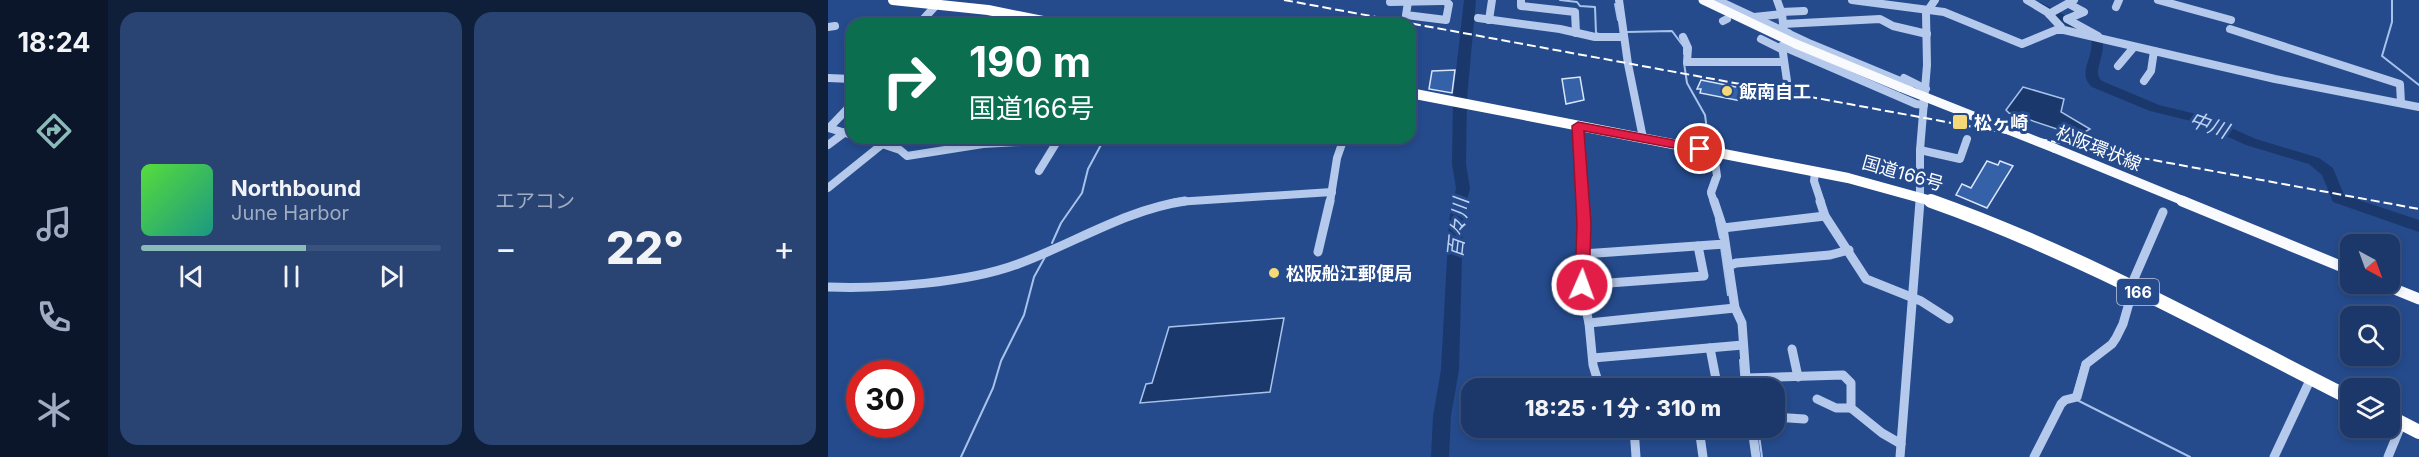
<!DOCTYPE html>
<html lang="ja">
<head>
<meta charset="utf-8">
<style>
  body { margin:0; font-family:Inter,"Noto Sans JP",sans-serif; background:#294372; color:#f1f3f6; height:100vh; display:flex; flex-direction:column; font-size:22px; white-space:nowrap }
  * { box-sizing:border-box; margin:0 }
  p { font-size:20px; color:#a0acc1 }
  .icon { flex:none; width:33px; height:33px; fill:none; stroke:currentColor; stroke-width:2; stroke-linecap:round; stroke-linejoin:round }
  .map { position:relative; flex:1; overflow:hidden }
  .sheet { display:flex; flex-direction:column; gap:12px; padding:12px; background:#0f1f3a; width:720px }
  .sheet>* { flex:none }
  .hud { position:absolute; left:18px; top:18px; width:570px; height:126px; border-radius:18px; box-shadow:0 3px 9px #0003,0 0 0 2px #3a527e; background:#0b6e4f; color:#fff; overflow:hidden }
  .needle { width:39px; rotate:139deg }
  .tools { position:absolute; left:1512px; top:234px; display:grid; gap:12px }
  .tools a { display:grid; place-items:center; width:60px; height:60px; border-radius:12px; background:#1c386a; box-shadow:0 3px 9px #0003,0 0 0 2px #3a527e; font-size:30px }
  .speed { position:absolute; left:18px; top:360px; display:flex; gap:12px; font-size:30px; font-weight:700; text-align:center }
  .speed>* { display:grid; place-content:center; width:78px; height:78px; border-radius:50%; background:#1c386a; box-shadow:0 3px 9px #0003,0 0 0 2px #3a527e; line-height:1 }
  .speed .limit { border:9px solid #d22; background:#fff; color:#111 }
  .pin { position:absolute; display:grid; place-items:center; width:51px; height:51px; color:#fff; margin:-26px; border:3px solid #fff; border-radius:50%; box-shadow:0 2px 6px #0007 }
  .me { position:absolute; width:66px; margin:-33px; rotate:2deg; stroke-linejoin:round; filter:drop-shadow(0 0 4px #0008) }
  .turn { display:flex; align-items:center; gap:21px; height:126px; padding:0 24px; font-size:27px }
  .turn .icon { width:78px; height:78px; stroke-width:2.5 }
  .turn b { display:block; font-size:42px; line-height:51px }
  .big { font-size:45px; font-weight:800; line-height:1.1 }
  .sheet .card { flex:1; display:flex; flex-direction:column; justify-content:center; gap:9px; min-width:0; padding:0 21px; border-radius:18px; background:#294372 }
  .song { display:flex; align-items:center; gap:18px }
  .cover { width:72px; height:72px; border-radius:9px; background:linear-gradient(135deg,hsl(110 70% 55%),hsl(170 70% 35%)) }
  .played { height:6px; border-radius:3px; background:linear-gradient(90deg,#8bbbb9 55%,#3a527e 55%) }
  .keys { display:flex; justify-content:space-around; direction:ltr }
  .heat { display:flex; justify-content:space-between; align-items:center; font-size:33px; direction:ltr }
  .sheet .tiles { flex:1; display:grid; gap:12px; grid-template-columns:repeat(2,1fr) }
  .trip { position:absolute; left:633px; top:378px; width:324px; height:60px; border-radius:18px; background:#1c386a; box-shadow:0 3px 9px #0003,0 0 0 2px #3a527e; font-weight:800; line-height:60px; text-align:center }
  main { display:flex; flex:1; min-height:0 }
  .menu { display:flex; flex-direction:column; width:108px; justify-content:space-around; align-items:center; background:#0b162a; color:#a0acc1 }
  .menu .icon { width:42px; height:42px }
  .menu .current { color:#8bbbb9 }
  .menu b { font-size:27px; color:#f1f3f6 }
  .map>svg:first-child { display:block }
  .water { fill:#1a386c; stroke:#a8c3eb; stroke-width:1.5 }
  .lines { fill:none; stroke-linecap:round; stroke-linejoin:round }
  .stream { stroke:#a8c3eb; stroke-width:2 }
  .river { fill:#1a386c; fill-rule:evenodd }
  .building { fill:#3561a9; stroke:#d8e5f8; stroke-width:1.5 }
  .minor-far1 { stroke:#b4c9eb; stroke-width:8 }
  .minor { stroke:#b4c9eb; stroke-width:9 }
  .major-far1 { stroke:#f8fafe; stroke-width:9 }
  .major { stroke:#f8fafe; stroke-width:11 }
  .highway-far1 { stroke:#fff; stroke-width:10 }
  .highway { stroke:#fff; stroke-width:14 }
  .rail { stroke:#fff; stroke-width:2; stroke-dasharray:9 4; stroke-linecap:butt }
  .major-bridge { stroke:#f8fafe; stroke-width:9 }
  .route { fill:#e11d48; stroke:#92132f; stroke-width:1.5 }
  .poi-dot { fill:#f5d978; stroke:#254b8d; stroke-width:2 }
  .labels { text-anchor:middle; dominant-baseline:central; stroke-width:6; stroke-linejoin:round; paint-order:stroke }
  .shield { fill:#254b8d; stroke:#bec9dd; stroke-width:1.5 }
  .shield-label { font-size:16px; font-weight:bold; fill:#fff }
  .poi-label { font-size:18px; font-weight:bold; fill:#fff; stroke:#254b8d; text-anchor:start }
  .street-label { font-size:18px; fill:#fff; stroke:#254b8d }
  .water-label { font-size:20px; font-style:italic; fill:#c0d3f2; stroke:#254b8d }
</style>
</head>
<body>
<main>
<nav class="menu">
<b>18:24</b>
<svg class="icon current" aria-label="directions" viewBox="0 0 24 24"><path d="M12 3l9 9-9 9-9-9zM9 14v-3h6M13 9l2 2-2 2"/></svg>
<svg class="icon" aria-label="music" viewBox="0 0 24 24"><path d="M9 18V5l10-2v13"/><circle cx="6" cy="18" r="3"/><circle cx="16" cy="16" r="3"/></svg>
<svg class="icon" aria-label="phone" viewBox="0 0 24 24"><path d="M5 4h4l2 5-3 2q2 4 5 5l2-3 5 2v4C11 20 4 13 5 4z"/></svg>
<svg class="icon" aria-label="climate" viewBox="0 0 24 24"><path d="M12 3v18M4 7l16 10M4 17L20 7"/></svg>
</nav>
<section class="sheet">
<div class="tiles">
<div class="card">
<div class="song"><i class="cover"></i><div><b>Northbound</b><p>June Harbor</p></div></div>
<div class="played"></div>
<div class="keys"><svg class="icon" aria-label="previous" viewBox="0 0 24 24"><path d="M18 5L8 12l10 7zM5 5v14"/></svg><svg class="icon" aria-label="pause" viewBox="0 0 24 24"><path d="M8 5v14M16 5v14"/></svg><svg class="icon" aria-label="next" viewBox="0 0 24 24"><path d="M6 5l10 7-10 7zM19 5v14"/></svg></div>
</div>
<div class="card"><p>エアコン</p>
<div class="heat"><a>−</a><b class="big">22°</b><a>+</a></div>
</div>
</div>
</section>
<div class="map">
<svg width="1591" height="457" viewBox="0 0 1591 457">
  <rect width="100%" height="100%" fill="#254b8d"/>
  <g class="water">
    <polygon points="1195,87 1236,99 1233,112 1262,129 1250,136 1181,113 1178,110"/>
    <polygon points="456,318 442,392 312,403 318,384 324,383 341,327"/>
  </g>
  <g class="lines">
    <g class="stream">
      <polyline points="732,0 749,2 752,6 767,7 768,33 771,34"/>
      <polyline points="1564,0 1564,22 1554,56 1591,85"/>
      <polyline points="787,4 790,20"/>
      <polyline points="799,32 844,31 856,47 856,54"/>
      <polyline points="856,63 859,83 877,115 881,144"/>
      <polyline points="880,191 885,177"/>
      <polyline points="888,220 892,238"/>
      <polyline points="224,243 233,223 254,193 260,169 274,143"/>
      <polyline points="893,247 900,295"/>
      <polyline points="912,360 914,387 916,388"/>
      <polyline points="1245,396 1255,362"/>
      <polyline points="1249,400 1362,457"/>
      <polyline points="930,428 934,457"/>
      <polyline points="133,457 165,388 173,361 196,315 206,277 217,257"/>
    </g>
    <g class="river">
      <polygon points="636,0 648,0 639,98 638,164 642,188 635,220 631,370 623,416 621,457 603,457 605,416 613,370 621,220 628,188 624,164 625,98"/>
      <path d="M1212,2l60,32c10,19 -10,37 2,47l57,24 45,11 52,23 63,19 14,10 11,27 75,25v12l-86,-30 -11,-27 -13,-11 -63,-19 -51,-23 -45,-11 -58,-24c-16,-14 3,-30 -1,-48l-55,-32 -2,-2z"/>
    </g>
  </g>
  <g class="building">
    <polygon points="627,70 624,93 601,89 604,71"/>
    <polygon points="752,77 756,100 738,104 734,79"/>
    <polygon points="873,80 933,92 930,100 915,97 913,101 872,93 873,89 869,89"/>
    <polygon points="1159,161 1170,165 1172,161 1185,166 1159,208 1128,195 1134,184 1143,188"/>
  </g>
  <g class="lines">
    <g class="minor-far1">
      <polyline points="693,0 693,6 747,12 748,33"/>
      <polyline points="791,0 800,64 815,138"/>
      <polyline points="889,0 983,44 1077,83 1084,92"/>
      <polyline points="949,0 954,14"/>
      <polyline points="1024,0 1116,12 1194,44 1228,30 1236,30 1447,79 1591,107"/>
      <polyline points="1199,0 1219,12 1233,27 1233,30"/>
      <polyline points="1330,0 1403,20"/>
      <polyline points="562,2 615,1"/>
      <polyline points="580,2 578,15 618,20 621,4 615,0"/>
      <polyline points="1241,4 1256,12 1239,19 1270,36"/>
      <polyline points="1288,7 1291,0"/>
      <polyline points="953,12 976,11"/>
      <polyline points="1221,14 1246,0"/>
      <polyline points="926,17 954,14 956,32 960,33"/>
      <polyline points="650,18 732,29 767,37 795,37"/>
      <polyline points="661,20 664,0"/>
      <polyline points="895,21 899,19"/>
      <polyline points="91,24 110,3"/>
      <polyline points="384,24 385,20"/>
      <polyline points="955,24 1052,19 1065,26 1099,34"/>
      <polyline points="0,27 7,26"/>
      <polyline points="1402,29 1572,84 1573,103"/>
      <polyline points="855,37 860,48 859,62 954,62"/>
      <polyline points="933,39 953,49"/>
      <polyline points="954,46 1088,104 1096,105"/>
      <polyline points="954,46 959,81"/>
      <polyline points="1290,66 1306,47"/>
      <polyline points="0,78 24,79"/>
      <polyline points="1076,78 1098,89"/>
      <polyline points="1316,81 1323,71 1326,51"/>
      <polyline points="24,104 1,128 24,135"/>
      <polyline points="750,126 755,202"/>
      <polyline points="36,138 72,150 79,156 155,144 261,138"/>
      <polyline points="268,138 271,140 281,138"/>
      <polyline points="0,145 24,127"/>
      <polyline points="1092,150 1132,159 1139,139"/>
      <polyline points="211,171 230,140"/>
      <polyline points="987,172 986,181 993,202"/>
      <polyline points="0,188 62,138"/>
      <polyline points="348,202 504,192"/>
      <polyline points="502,202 509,158 516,138"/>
      <polyline points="886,202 883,193 889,176 887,162 891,153"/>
      <polyline points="1092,202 1092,150 1099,65 1098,13 1107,0"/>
    </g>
    <g class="minor">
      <polyline points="755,201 754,292 761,323 765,365 772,388"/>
      <polyline points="886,201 895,228 907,308 914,323 918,378"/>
      <polyline points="992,201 997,216 1038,279 1093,301 1121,319"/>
      <polyline points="895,228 997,216"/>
      <polyline points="490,252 502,201"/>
      <polyline points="755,254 897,244"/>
      <polyline points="900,266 908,263 1002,255 1021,250"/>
      <polyline points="754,285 876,276 870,246"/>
      <path d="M0,287c55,2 139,-4 190,-23 57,-21 107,-54 167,-63"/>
      <polyline points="1302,288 1335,212"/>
      <polyline points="761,323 907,308"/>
      <polyline points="882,348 888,379"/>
      <polyline points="964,349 970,377"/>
      <polyline points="765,358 915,345"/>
      <polyline points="919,388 918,378 1015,375 1023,383 1023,408 1054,433 1073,444"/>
      <polyline points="989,399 1008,408 1023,408"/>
      <polyline points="946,417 976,419"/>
      <polyline points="806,428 808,457"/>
      <polyline points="871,428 875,457"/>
      <polyline points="924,428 928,457"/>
      <polyline points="1072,457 1092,201"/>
      <polyline points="1206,457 1233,404 1237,400 1249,397 1258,364 1284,344 1288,338 1295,324 1305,289"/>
      <polyline points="1446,457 1483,378"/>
      <polyline points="1560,457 1574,423"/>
    </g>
    <g class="major-far1">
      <polyline points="968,44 1072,87"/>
      <polyline points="1226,148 1358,202"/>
    </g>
    <g class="major">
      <polyline points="1354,201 1522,270"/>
      <polyline points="1554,284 1591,299"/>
    </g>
    <g class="highway-far1">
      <polyline points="65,0 160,10 230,24"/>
      <polyline points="582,93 1020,178 1107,202"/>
    </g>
    <g class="highway">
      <path d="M1103,201c145,51 282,128 419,197"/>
      <polyline points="1562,417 1591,432"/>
    </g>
    <polyline class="rail" points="456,0 1591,209"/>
    <g class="major-bridge">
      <polyline points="875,0 968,44"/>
      <polyline points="1072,87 1226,148"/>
    </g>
  </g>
  <polygon class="route" points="750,122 872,145 878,149 872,153 756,131 763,224 761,285 759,289 749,289 747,285 749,224 744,126"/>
  <g class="poi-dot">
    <circle cx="899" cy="91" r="6"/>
    <rect x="1124" y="114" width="16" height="16" rx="3"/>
    <circle cx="446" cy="273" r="6"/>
  </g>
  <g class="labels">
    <rect class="shield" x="1289" y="279" width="42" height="26" rx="4.5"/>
    <g class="shield-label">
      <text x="1310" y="292">166</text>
    </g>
    <g class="poi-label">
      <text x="911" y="91">飯南自工</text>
      <text x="1146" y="122">松ヶ崎</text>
      <text x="458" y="273">松阪船江郵便局</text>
    </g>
    <g class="street-label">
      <text transform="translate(1271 148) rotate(22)">松阪環状線</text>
      <text transform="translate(1075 173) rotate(16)">国道166号</text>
    </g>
    <g class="water-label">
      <text transform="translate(1381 125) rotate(20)">中川</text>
      <text transform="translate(630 228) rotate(-84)">百々川</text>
    </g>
  </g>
</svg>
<div class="tools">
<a><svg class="needle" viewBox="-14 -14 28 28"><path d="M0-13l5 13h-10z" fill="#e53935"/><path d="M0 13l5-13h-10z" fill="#a0acc1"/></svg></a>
<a><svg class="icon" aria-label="search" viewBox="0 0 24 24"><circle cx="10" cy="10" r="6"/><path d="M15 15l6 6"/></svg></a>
<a><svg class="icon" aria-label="layers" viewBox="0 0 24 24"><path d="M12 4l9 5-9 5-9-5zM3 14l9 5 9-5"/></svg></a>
</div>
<div class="speed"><div class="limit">30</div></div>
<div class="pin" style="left:872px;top:149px;background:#d93025"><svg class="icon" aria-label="arrive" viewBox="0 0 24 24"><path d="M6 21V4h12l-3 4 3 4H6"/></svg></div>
<svg class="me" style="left:754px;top:285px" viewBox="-20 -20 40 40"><circle r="17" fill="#e11d48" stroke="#fff" stroke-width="3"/><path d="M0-11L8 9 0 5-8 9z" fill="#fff"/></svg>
<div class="trip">18:25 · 1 分 · 310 m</div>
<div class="hud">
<div class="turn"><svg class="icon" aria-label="right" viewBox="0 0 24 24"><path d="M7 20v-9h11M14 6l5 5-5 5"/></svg><div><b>190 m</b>国道166号</div></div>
</div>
</div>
</main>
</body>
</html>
